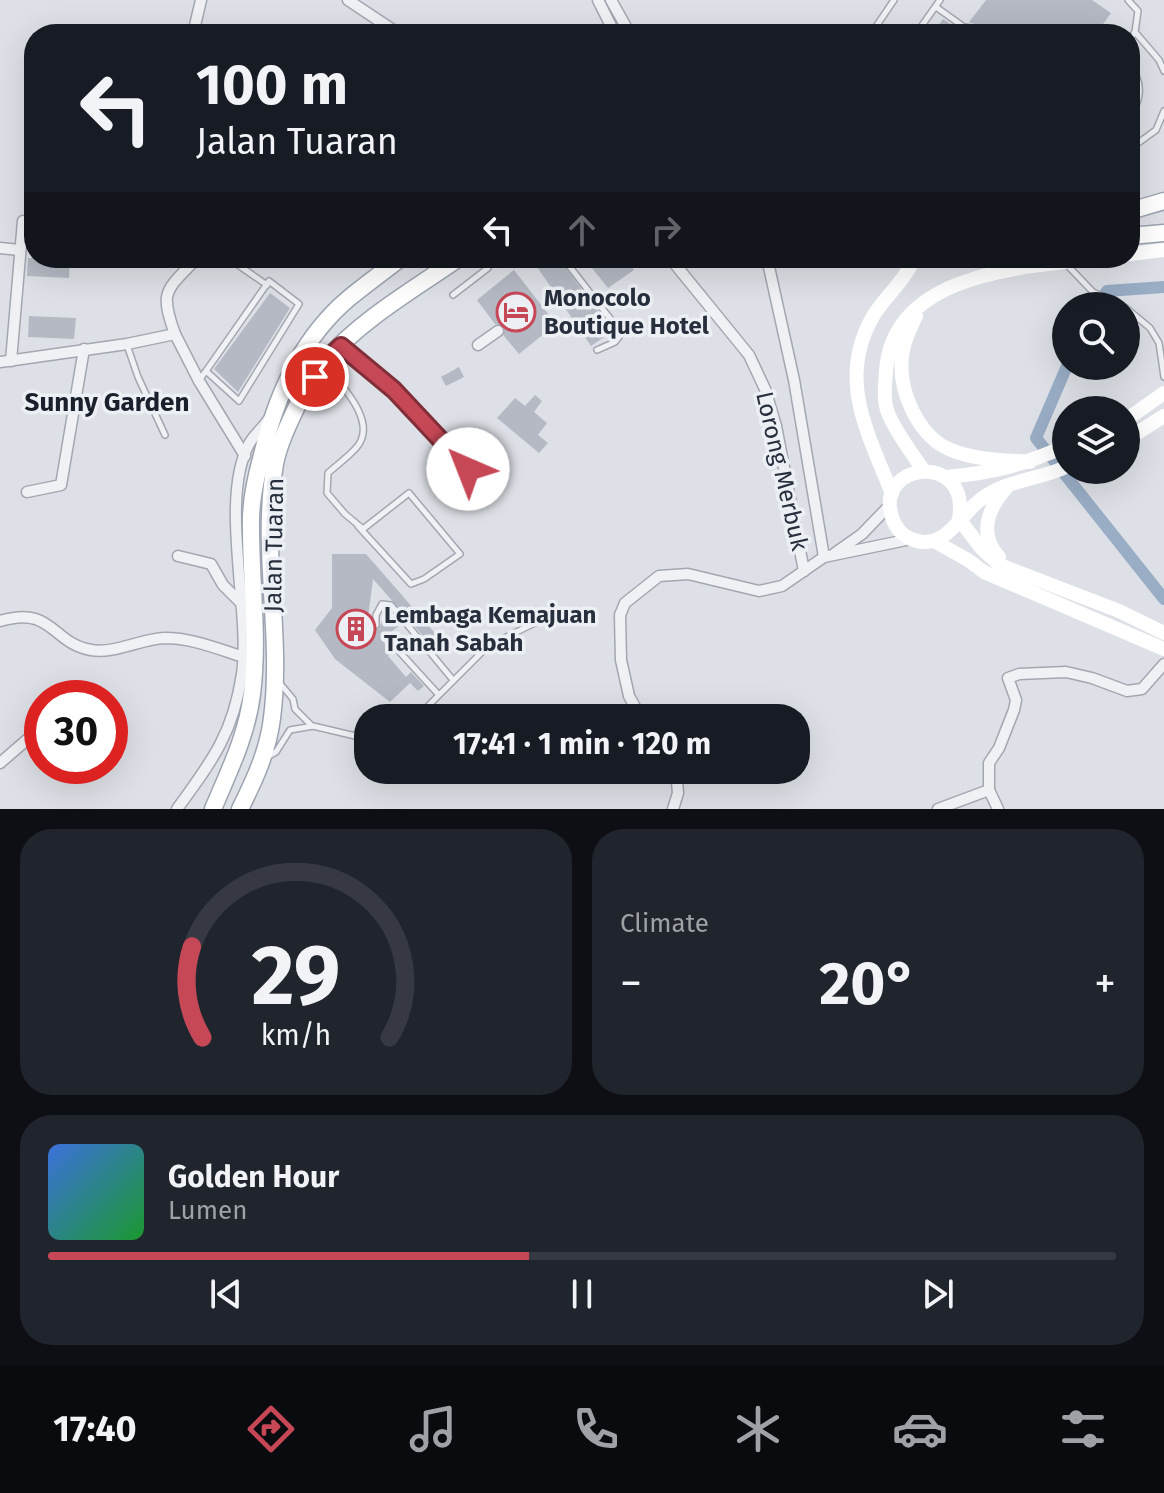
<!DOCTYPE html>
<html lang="en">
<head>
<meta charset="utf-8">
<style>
  body { margin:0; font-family:"Fira Sans",sans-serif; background:#20242c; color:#f1f3f6; height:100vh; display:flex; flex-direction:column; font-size:30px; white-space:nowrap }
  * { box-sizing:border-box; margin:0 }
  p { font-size:26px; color:#9ea1a6 }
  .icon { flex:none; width:44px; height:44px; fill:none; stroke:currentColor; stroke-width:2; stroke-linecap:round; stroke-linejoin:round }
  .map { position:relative; height:809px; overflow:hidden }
  .side { display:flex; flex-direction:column; gap:20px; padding:20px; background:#0d0f14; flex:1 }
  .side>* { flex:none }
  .hud { position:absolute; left:24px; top:24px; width:1116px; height:244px; border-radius:32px; box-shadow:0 8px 32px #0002; background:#171b24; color:#f1f3f6; overflow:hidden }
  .controls { position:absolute; left:1052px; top:292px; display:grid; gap:16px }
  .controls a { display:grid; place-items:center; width:88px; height:88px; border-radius:50%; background:#171b24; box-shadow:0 8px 32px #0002; font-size:40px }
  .speed { position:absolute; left:24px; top:680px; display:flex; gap:16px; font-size:40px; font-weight:700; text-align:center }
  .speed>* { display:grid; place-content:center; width:104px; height:104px; border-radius:50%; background:#171b24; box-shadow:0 8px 32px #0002; line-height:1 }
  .speed .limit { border:12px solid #d22; background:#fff; color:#111 }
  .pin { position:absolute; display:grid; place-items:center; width:68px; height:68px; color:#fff; margin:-34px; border:4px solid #fff; border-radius:50%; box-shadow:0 2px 8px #0007 }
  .me { position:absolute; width:88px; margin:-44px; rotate:316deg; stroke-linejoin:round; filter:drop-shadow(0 0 6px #0008) }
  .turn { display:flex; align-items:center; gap:28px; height:168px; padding:0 40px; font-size:36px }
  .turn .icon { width:104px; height:104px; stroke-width:2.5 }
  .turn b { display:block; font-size:56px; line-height:68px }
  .lanes { display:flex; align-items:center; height:76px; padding:0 40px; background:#0003; justify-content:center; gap:40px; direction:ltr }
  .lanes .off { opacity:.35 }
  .big { font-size:60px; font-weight:700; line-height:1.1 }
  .side .card { flex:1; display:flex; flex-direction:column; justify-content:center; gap:12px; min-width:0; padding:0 28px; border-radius:32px; background:#20242c }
  .side .dial { align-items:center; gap:0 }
  .dial svg { height:208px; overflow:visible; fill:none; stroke:#363941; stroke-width:7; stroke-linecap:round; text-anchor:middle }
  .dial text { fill:#f1f3f6; stroke:none }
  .song { display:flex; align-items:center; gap:24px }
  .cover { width:96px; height:96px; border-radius:12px; background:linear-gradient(135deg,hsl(220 70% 55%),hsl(130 70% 35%)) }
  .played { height:8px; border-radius:4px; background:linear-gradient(90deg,#c64756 45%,#363941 45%) }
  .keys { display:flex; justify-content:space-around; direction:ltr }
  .heat { display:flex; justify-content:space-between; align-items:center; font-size:44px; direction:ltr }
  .side .tiles { flex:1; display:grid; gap:20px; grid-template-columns:1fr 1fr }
  .card:last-child { grid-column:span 2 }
  .trip { position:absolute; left:354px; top:704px; width:456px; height:80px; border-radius:32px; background:#171b24; box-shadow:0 8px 32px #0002; font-weight:700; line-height:80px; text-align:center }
  .tab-bar { display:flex; height:128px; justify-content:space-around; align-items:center; background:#090b0e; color:#9ea1a6 }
  .tab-bar .icon { width:56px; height:56px }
  .tab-bar .current { color:#c64756 }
  .tab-bar b { font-size:36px; color:#f1f3f6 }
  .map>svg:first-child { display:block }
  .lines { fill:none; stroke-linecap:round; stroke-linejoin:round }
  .canal { stroke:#99adc5; stroke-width:12 }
  .building { fill:#b5b9c3 }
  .lane-casing { stroke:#a3a7b0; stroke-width:8 }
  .street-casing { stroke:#a3a7b0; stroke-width:13 }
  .primary-casing { stroke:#9da4b1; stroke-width:19 }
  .lane { stroke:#eff1f5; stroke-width:5 }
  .street { stroke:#eff1f5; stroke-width:10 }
  .secondary { stroke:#fff; stroke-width:14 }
  .primary { stroke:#fff; stroke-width:16 }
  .route-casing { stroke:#812e38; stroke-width:20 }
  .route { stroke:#c64756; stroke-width:14 }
  .labels { text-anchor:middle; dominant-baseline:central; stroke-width:7; stroke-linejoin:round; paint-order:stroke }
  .poi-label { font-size:24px; font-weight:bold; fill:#272e3c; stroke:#eceff4; text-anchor:start }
  .street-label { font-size:24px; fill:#272e3c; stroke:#eceff4 }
  .neighbourhood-label { font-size:26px; font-weight:bold; fill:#1a1f2c; stroke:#eceff4 }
</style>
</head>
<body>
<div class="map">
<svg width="1164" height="809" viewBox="0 0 1164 809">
  <rect width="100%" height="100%" fill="#dde0e6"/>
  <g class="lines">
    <g class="canal">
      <polyline points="1097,306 1107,291 1164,287"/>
      <polyline points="1067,366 1036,438 1164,599"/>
    </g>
  </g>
  <g class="building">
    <polygon points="986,0 1092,0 1111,13 1096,34 932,34 943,19 962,32 975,33 977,25 969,22"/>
    <polygon points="28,258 70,258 69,278 27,276"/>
    <polygon points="531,258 558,258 613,331 591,346"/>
    <polygon points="584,258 626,258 634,270 608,288"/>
    <polygon points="514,270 556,324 519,354 504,336 504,326 495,324 477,300"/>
    <polygon points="270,293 290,308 238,392 214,369"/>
    <polygon points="29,316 76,318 74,339 28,337"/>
    <polygon points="459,367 464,377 446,386 441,377"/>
    <polygon points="535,395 542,401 534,412 547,423 538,435 548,443 539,453 497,418 515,398 525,406"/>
    <polygon points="332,554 366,554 448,648 439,654 373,579 366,633 372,628 379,629 382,621 391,613 400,625 390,633 383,632 381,639 392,652 388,656 406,677 411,672 424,686 418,691 410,683 390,702 335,659 315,630 332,608"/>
  </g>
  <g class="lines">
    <defs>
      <g id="lane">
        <polyline points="1128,0 1138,11 1135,32 1130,39"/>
        <polyline points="936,7 964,27 972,28"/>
        <polyline points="1135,32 1159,60 1164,71"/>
        <polyline points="871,34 894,0"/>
        <polyline points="916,34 940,0"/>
        <path d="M1130,66c12,15 13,33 0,48"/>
        <polyline points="1130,149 1156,130 1164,111"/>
        <polyline points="228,258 267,285"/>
        <polyline points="563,258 619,330 619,337 615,342 597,350"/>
        <polyline points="1068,266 1093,292 1123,306"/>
        <polyline points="453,295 488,268"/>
        <polyline points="1126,308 1150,328 1159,343 1164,377"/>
        <polyline points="127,345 138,377 165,435"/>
        <path d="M327,367c15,19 52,56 29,81 -8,9 -19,17 -28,25l-1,20 18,21 18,15 46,-36 51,61 -36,25 -13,5 -53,-58"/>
        <polyline points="200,379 206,371 269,281 299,304 239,401 206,371"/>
        <polyline points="376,625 376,615 382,604 391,605 453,680"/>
        <polyline points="386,637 438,694"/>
        <polyline points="278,681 293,699 295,709 312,726"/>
        <polyline points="416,718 488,646 549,616"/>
        <polyline points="267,757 276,752 290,730 313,726 368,739"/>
      </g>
      <g id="street">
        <polyline points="348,0 399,34"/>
        <polyline points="598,0 615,34"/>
        <polyline points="611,0 630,34"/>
        <polyline points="193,34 201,0"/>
        <polyline points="0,248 19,250"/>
        <polyline points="670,258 749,355 765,389 776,426 804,571"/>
        <polyline points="767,258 794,380 824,557"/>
        <path d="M175,334c-16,-44 -9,-43 22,-76"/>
        <polyline points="478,345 498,331"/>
        <polyline points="341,346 394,390 486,488"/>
        <polyline points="11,361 23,221"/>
        <polyline points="0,362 127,344 175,334 199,381 245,456"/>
        <polyline points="27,492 61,485 84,349"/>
        <polyline points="835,553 862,534 890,505"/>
        <polyline points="178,556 211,564 223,585 242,604"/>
        <path d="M0,621c53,-16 51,22 91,29 24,4 49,-11 74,-12 27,0 53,11 79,19"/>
        <polyline points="641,718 629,696 621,660 620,615 625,603 659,576 688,574 759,591 782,586 824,557 911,539"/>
        <polyline points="0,763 29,738"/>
        <path d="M177,809c35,-48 56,-75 65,-135 9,-64 -23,-174 7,-230 5,-9 13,-15 19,-24"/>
        <polyline points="673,809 678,793 676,770"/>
        <polyline points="938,809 989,790"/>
        <polyline points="998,809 989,790 989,763 999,748 1014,710 1016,700 1008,678 1019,674 1066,672 1092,678 1127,691 1142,689 1164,664"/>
      </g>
      <g id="primary">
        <polyline points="1130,211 1164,201"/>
        <polyline points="1130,236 1164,233"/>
        <path d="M213,809c16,-38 34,-74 39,-115 7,-55 -1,-110 -1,-165 -1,-27 5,-52 12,-78 14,-57 39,-113 85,-152 17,-14 35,-27 53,-41"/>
        <path d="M240,809c15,-30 28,-58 32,-91 11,-84 -12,-170 3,-254 4,-21 15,-43 24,-62 8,-14 16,-29 26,-41 37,-42 88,-71 134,-103"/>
      </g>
    </defs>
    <use href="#lane" class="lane-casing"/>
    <use href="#street" class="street-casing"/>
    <use href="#primary" class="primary-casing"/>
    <use href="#lane" class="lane"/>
    <use href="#street" class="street"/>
    <g class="secondary">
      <polyline points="1130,254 1164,250"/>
      <path d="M916,316c-6,12 -13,27 -14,41 -4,33 16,80 49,93 24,10 52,10 79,12"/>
      <polyline points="1126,420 1164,393"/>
      <polyline points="1126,440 1164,416"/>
      <path d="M924,471c-12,-18 -28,-38 -36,-58 -5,-13 -3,-28 -2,-42 7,-99 139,-104 214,-113"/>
      <path d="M946,477c47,-4 77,-12 120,-31"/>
      <path d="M892,494c-23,-59 -55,-113 -20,-176 12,-21 34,-38 42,-60"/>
      <path d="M959,519c12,-68 -85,-57 -67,-2 3,10 10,18 19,22 33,14 48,-23 69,-39 25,-20 58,-20 86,-33"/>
      <polyline points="959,519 982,549 1000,565 1119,611 1164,633"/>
      <polyline points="934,541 968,560 984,572 1164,649"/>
      <path d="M999,557c-21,-23 -11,-49 8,-70"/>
    </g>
    <use href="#primary" class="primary"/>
  </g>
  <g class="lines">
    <defs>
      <polyline id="route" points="315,377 323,363 341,346 394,390 468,469"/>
    </defs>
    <use href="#route" class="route-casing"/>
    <use href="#route" class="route"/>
  </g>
  <defs>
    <symbol id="hotel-ring" viewBox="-11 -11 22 22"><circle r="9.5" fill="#eceff4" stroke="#c64756" stroke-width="1.5"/><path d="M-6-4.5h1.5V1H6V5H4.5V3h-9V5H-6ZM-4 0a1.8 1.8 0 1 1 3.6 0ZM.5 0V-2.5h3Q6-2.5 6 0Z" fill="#c64756"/></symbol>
    <symbol id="building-ring" viewBox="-11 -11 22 22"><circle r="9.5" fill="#eceff4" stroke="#c64756" stroke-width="1.5"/><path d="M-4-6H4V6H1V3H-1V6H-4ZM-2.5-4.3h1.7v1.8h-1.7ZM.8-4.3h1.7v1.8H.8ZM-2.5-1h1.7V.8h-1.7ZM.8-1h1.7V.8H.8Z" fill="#c64756"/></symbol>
  </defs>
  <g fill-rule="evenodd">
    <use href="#hotel-ring" x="494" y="290" width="44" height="44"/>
    <use href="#building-ring" x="334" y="607" width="44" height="44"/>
  </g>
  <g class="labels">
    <g class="poi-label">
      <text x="544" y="298">Monocolo<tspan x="544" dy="28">Boutique Hotel</tspan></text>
      <text x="384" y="615">Lembaga Kemajuan<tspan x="384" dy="28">Tanah Sabah</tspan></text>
    </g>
    <g class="street-label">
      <text transform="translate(782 471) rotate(77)">Lorong Merbuk</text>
      <text transform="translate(274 545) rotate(-89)">Jalan Tuaran</text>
    </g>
    <g class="neighbourhood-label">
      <text x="107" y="402">Sunny Garden</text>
    </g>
  </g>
</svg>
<div class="controls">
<a><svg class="icon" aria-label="search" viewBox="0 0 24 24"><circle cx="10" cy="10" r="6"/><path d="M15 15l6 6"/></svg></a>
<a><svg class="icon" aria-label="layers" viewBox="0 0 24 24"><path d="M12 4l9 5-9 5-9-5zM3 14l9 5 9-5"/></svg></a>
</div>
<div class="speed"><div class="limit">30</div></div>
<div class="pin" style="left:315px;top:377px;background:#d93025"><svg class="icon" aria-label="arrive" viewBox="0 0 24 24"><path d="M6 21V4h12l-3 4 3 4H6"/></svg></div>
<svg class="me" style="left:468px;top:469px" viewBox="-20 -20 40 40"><circle r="19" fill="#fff"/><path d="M0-13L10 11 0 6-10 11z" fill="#c64756"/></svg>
<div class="trip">17:41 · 1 min · 120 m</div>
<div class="hud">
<div class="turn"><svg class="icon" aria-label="left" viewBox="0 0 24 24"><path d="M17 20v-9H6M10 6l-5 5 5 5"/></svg><div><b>100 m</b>Jalan Tuaran</div></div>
<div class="lanes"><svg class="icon" aria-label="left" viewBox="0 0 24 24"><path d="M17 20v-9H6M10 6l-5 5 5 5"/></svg><svg class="icon off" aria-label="ahead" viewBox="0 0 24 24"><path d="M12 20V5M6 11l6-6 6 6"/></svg><svg class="icon off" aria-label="right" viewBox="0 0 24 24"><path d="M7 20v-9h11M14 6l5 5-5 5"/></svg></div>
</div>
</div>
<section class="side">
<div class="tiles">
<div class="card dial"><svg viewBox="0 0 100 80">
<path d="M14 69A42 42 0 1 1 86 69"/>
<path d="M14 69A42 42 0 0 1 10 34" stroke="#c64756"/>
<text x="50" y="56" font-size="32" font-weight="700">29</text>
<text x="50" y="72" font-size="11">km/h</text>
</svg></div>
<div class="card"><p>Climate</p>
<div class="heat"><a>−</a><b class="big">20°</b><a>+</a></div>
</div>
<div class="card">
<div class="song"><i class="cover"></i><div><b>Golden Hour</b><p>Lumen</p></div></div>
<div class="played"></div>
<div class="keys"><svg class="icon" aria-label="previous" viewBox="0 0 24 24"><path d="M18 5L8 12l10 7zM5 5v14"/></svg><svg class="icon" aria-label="pause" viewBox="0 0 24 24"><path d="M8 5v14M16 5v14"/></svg><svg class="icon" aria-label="next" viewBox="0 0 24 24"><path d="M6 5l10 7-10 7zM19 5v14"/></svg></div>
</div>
</div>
</section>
<nav class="tab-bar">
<b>17:40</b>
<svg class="icon current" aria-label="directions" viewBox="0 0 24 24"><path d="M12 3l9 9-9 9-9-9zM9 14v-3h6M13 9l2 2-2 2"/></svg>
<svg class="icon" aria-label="music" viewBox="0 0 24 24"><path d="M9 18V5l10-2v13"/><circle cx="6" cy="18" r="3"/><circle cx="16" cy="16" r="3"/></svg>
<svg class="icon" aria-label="phone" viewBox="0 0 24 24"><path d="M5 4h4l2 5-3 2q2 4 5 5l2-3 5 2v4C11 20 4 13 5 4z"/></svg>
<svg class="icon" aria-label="climate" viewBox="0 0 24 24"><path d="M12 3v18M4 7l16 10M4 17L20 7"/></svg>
<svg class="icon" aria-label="car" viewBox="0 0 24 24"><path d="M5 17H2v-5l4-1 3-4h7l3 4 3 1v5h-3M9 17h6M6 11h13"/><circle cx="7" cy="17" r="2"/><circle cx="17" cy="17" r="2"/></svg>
<svg class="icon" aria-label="filters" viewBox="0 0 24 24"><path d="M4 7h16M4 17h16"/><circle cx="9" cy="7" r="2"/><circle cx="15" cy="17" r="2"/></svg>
</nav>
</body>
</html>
